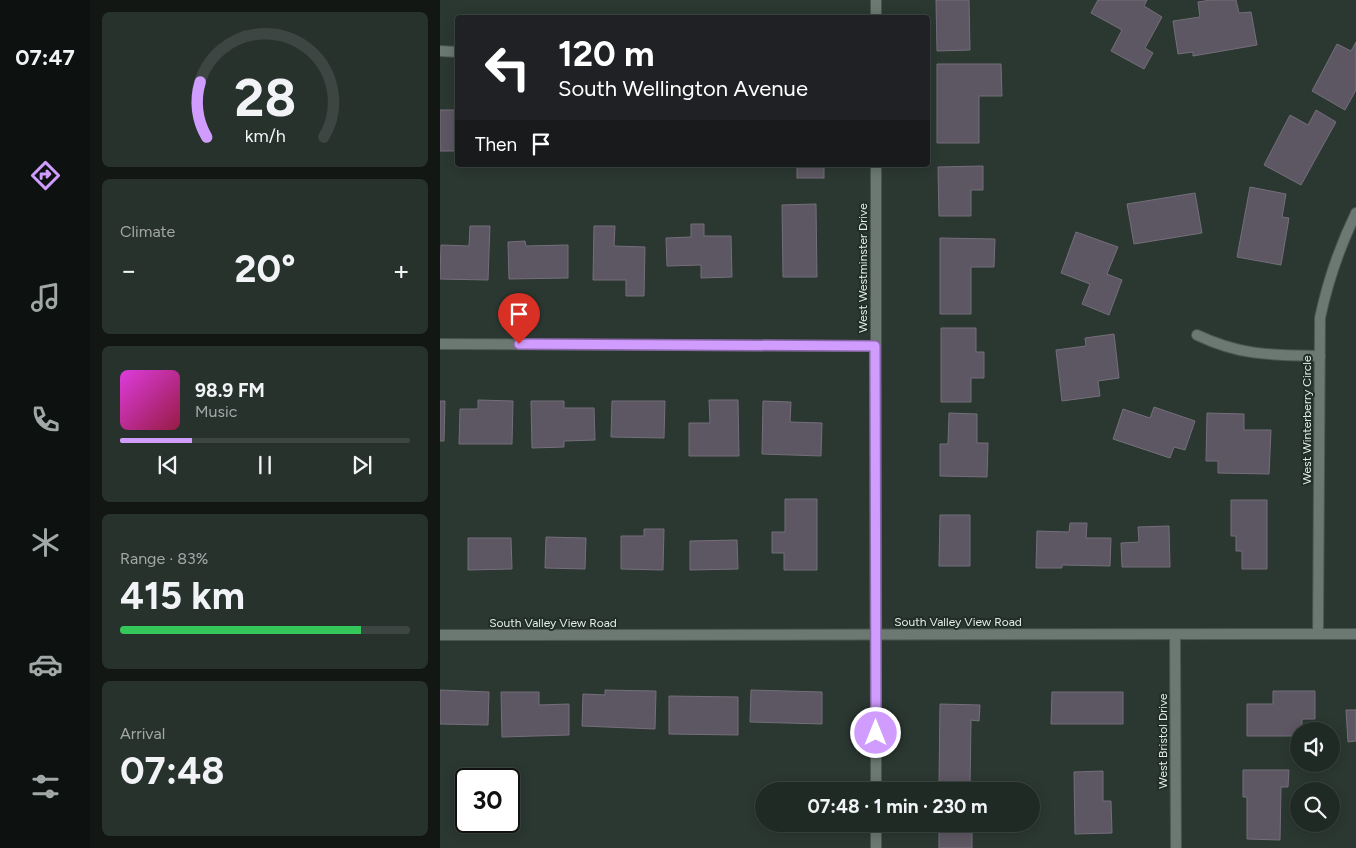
<!DOCTYPE html>
<html lang="en">
<head>
<meta charset="utf-8">
<style>
  body { margin:0; font-family:Figtree,sans-serif; background:#28322d; color:#f1f3f6; height:100vh; display:flex; flex-direction:column; font-size:19px; white-space:nowrap }
  * { box-sizing:border-box; margin:0 }
  p { font-size:16px; color:#a2a7a7 }
  .icon { flex:none; width:28px; height:28px; fill:none; stroke:currentColor; stroke-width:2; stroke-linecap:round; stroke-linejoin:round }
  .map { position:relative; flex:1; overflow:hidden }
  .sheet { display:flex; flex-direction:column; gap:12px; padding:12px; background:#121714; width:350px }
  .sheet>* { flex:none }
  .top-card { position:absolute; left:15px; top:15px; width:475px; height:152px; border-radius:5px; box-shadow:0 2px 12px #0003,0 0 0 1px #3d4642; background:#202124; color:#fff; overflow:hidden }
  .tools { position:absolute; left:850px; top:722px; display:grid; gap:10px }
  .tools a { display:grid; place-items:center; width:50px; height:50px; border-radius:50%; background:#202a25; box-shadow:0 2px 12px #0003,0 0 0 1px #3d4642; font-size:25px }
  .speed { position:absolute; left:15px; top:768px; display:flex; gap:10px; font-size:25px; font-weight:700; text-align:center }
  .speed>* { display:grid; place-content:center; width:65px; height:65px; border-radius:50%; background:#202a25; box-shadow:0 2px 12px #0003,0 0 0 1px #3d4642; line-height:1 }
  .speed .limit { border:2px solid #111; border-radius:8px; background:#fff; color:#111 }
  .pin { position:absolute; display:grid; place-items:center; width:42px; height:42px; color:#fff; margin:-51px -21px; border-radius:50% 50% 50% 0; rotate:-45deg; box-shadow:0 0 5px #0007 }
  .pin .icon { rotate:45deg }
  .me { position:absolute; width:55px; margin:-28px; rotate:0deg; stroke-linejoin:round; filter:drop-shadow(0 0 4px #0008) }
  .turn { display:flex; align-items:center; gap:18px; height:105px; padding:0 20px; font-size:22px }
  .turn .icon { width:65px; height:65px; stroke-width:2.5 }
  .turn b { display:block; font-size:35px; line-height:42px }
  .then { display:flex; align-items:center; height:48px; padding:0 20px; background:#0003; gap:10px; font-size:19px }
  .big { font-size:38px; font-weight:700; line-height:1.1 }
  .sheet .widget { flex:1; display:flex; flex-direction:column; justify-content:center; gap:8px; min-width:0; padding:0 18px; border-radius:8px; background:#28322d }
  .sheet .dial { align-items:center; gap:0 }
  .dial svg { height:130px; overflow:visible; fill:none; stroke:#3d4642; stroke-width:7; stroke-linecap:round; text-anchor:middle }
  .dial text { fill:#f1f3f6; stroke:none }
  .song { display:flex; align-items:center; gap:15px }
  .cover { width:60px; height:60px; border-radius:8px; background:linear-gradient(135deg,hsl(300 70% 55%),hsl(340 70% 35%)) }
  .played { height:5px; border-radius:2px; background:linear-gradient(90deg,#d09dff 25%,#3d4642 25%) }
  .keys { display:flex; justify-content:space-around; direction:ltr }
  .heat { display:flex; justify-content:space-between; align-items:center; font-size:28px; direction:ltr }
  .charge { height:8px; border-radius:4px; background:linear-gradient(90deg,#34c759 83%,#3d4642 0) }
  .trip { position:absolute; left:315px; top:782px; width:285px; height:50px; border-radius:25px; background:#202a25; box-shadow:0 2px 12px #0003,0 0 0 1px #3d4642; font-weight:700; line-height:50px; text-align:center }
  main { display:flex; flex:1; min-height:0 }
  .dock { display:flex; flex-direction:column; width:90px; justify-content:space-around; align-items:center; background:#0d110f; color:#a2a7a7 }
  .dock .icon { width:35px; height:35px }
  .dock .active { color:#d09dff }
  .dock b { font-size:22px; color:#f1f3f6 }
  .map>svg:first-child { display:block }
  .building { fill:#5d5763; stroke:#756e7b }
  .lines { fill:none; stroke-linecap:round; stroke-linejoin:round }
  .minor-casing { stroke:#49554e; stroke-width:12 }
  .tertiary-casing { stroke:#49554e; stroke-width:12 }
  .minor { stroke:#6b7972; stroke-width:10 }
  .tertiary { stroke:#6b7972; stroke-width:10 }
  .route-casing { stroke:#8766a6; stroke-width:12 }
  .route { stroke:#d09dff; stroke-width:9 }
  .labels { text-anchor:middle; dominant-baseline:central; stroke-width:4; stroke-linejoin:round; paint-order:stroke }
  .street-label { font-size:12px; fill:#e4ece8; stroke:#212e27 }
</style>
</head>
<body>
<main>
<nav class="dock">
<b>07:47</b>
<svg class="icon active" aria-label="directions" viewBox="0 0 24 24"><path d="M12 3l9 9-9 9-9-9zM9 14v-3h6M13 9l2 2-2 2"/></svg>
<svg class="icon" aria-label="music" viewBox="0 0 24 24"><path d="M9 18V5l10-2v13"/><circle cx="6" cy="18" r="3"/><circle cx="16" cy="16" r="3"/></svg>
<svg class="icon" aria-label="phone" viewBox="0 0 24 24"><path d="M5 4h4l2 5-3 2q2 4 5 5l2-3 5 2v4C11 20 4 13 5 4z"/></svg>
<svg class="icon" aria-label="climate" viewBox="0 0 24 24"><path d="M12 3v18M4 7l16 10M4 17L20 7"/></svg>
<svg class="icon" aria-label="car" viewBox="0 0 24 24"><path d="M5 17H2v-5l4-1 3-4h7l3 4 3 1v5h-3M9 17h6M6 11h13"/><circle cx="7" cy="17" r="2"/><circle cx="17" cy="17" r="2"/></svg>
<svg class="icon" aria-label="filters" viewBox="0 0 24 24"><path d="M4 7h16M4 17h16"/><circle cx="9" cy="7" r="2"/><circle cx="15" cy="17" r="2"/></svg>
</nav>
<section class="sheet">
<div class="widget dial"><svg viewBox="0 0 100 80">
<path d="M14 69A42 42 0 1 1 86 69"/>
<path d="M14 69A42 42 0 0 1 10 35" stroke="#d09dff"/>
<text x="50" y="56" font-size="32" font-weight="700">28</text>
<text x="50" y="72" font-size="11">km/h</text>
</svg></div>
<div class="widget"><p>Climate</p>
<div class="heat"><a>−</a><b class="big">20°</b><a>+</a></div>
</div>
<div class="widget">
<div class="song"><i class="cover"></i><div><b>98.9 FM</b><p>Music</p></div></div>
<div class="played"></div>
<div class="keys"><svg class="icon" aria-label="previous" viewBox="0 0 24 24"><path d="M18 5L8 12l10 7zM5 5v14"/></svg><svg class="icon" aria-label="pause" viewBox="0 0 24 24"><path d="M8 5v14M16 5v14"/></svg><svg class="icon" aria-label="next" viewBox="0 0 24 24"><path d="M6 5l10 7-10 7zM19 5v14"/></svg></div>
</div>
<div class="widget"><p>Range · 83%</p><b class="big">415 km</b><div class="charge"></div></div>
<div class="widget"><p>Arrival</p><b class="big">07:48</b></div>
</section>
<div class="map">
<svg width="916" height="848" viewBox="0 0 916 848">
  <rect width="100%" height="100%" fill="#2b3831"/>
  <g class="building">
    <polygon points="496,0 529,0 530,50 497,51"/>
    <polygon points="658,0 707,0 704,6 722,17 705,48 713,53 704,69 671,51 682,30 651,13"/>
    <polygon points="771,0 796,0 799,13 811,12 817,45 753,56 753,52 738,54 733,21 760,17 758,2"/>
    <polygon points="916,42 916,90 905,110 872,91 897,44 911,51"/>
    <polygon points="497,64 561,64 562,96 539,96 539,143 497,143"/>
    <rect x="0" y="110" width="18" height="41"/>
    <polygon points="876,110 896,122 861,185 824,165 850,115 868,125"/>
    <rect x="357" y="165" width="27" height="13"/>
    <polygon points="543,166 543,190 531,190 531,216 499,216 498,167"/>
    <polygon points="810,187 846,194 842,217 849,218 841,265 797,257"/>
    <polygon points="755,193 762,233 694,244 687,204"/>
    <polygon points="376,204 377,277 343,277 342,205"/>
    <polygon points="251,224 264,224 264,236 291,236 292,277 261,278 261,265 227,266 226,238 251,237"/>
    <polygon points="30,226 50,226 48,280 0,279 1,245 29,246"/>
    <polygon points="154,226 175,226 174,246 205,247 204,296 186,296 186,280 153,280"/>
    <polygon points="636,232 678,247 667,274 682,280 669,315 642,304 650,284 621,273"/>
    <polygon points="500,238 555,239 554,267 531,267 531,314 500,314"/>
    <polygon points="85,241 86,246 128,245 128,278 69,279 68,242"/>
    <polygon points="501,328 536,328 536,352 544,352 544,378 531,378 531,402 501,402"/>
    <polygon points="674,334 679,378 658,381 660,396 622,401 616,350 646,346 645,338"/>
    <polygon points="38,400 73,401 72,444 19,444 20,409 38,409"/>
    <polygon points="269,400 298,400 299,456 249,456 249,423 270,423"/>
    <polygon points="0,401 5,401 4,441 0,441"/>
    <polygon points="91,401 124,401 124,408 154,408 155,440 124,441 124,447 92,448"/>
    <polygon points="172,401 225,401 224,438 171,437"/>
    <polygon points="323,401 351,402 350,422 382,423 381,456 322,454"/>
    <polygon points="714,407 755,421 745,450 734,447 730,458 673,439 683,409 710,418"/>
    <polygon points="509,413 537,414 537,443 548,443 547,477 500,476 500,444 508,444"/>
    <polygon points="767,413 804,414 804,430 831,430 829,474 778,473 778,461 766,461"/>
    <polygon points="345,499 377,499 377,570 344,570 344,553 332,553 332,532 345,532"/>
    <polygon points="791,500 827,500 827,569 802,569 802,551 796,551 796,536 791,536"/>
    <polygon points="500,515 530,515 530,566 499,566"/>
    <polygon points="630,523 647,523 646,538 671,538 670,566 622,565 622,568 596,568 597,531 629,532"/>
    <polygon points="729,526 730,567 682,567 681,543 699,542 698,527"/>
    <polygon points="204,529 224,529 223,570 181,569 181,536 204,536"/>
    <polygon points="106,537 146,538 145,569 105,568"/>
    <polygon points="28,538 71,538 72,569 28,570"/>
    <polygon points="297,540 298,569 250,570 250,541"/>
    <polygon points="0,690 49,692 48,725 0,724"/>
    <polygon points="165,690 216,691 215,729 142,726 143,694 165,695"/>
    <polygon points="311,690 382,692 382,724 310,722"/>
    <polygon points="833,691 875,691 875,719 862,719 862,731 859,731 859,736 807,736 807,704 833,704"/>
    <polygon points="61,692 99,692 99,705 129,704 129,735 62,737"/>
    <polygon points="612,692 683,692 683,724 611,724"/>
    <polygon points="229,696 298,697 298,735 229,734"/>
    <polygon points="500,704 540,705 539,721 531,720 530,786 499,785"/>
    <polygon points="906,710 916,710 916,741 908,742"/>
    <polygon points="803,770 849,770 848,787 841,787 840,840 807,839 807,797 803,797"/>
    <polygon points="663,771 663,801 671,801 672,833 635,834 634,772"/>
    <polygon points="499,826 532,827 532,848 499,848"/>
  </g>
  <g class="lines">
    <defs>
      <g id="minor">
        <polyline points="436,18 436,0"/>
        <polyline points="0,51 18,52"/>
        <polyline points="436,165 436,791"/>
        <path d="M757,335c44,21 75,20 123,21"/>
        <polyline points="0,344 435,346"/>
        <path d="M878,634l2,-316c8,-38 19,-70 36,-105"/>
        <polyline points="735,635 736,848"/>
        <polyline points="436,824 436,848"/>
      </g>
      <polyline id="tertiary" points="0,635 916,634"/>
    </defs>
    <use href="#minor" class="minor-casing"/>
    <use href="#tertiary" class="tertiary-casing"/>
    <use href="#minor" class="minor"/>
    <use href="#tertiary" class="tertiary"/>
  </g>
  <g class="lines">
    <defs>
      <polyline id="route" points="79,344 435,346 436,733"/>
    </defs>
    <use href="#route" class="route-casing"/>
    <use href="#route" class="route"/>
  </g>
  <g class="labels">
    <g class="street-label">
      <text transform="translate(423 268) rotate(-90)">West Westminster Drive</text>
      <text transform="translate(867 420) rotate(-90)">West Winterberry Circle</text>
      <text x="518" y="622">South Valley View Road</text>
      <text x="113" y="623">South Valley View Road</text>
      <text transform="translate(723 741) rotate(-90)">West Bristol Drive</text>
    </g>
  </g>
</svg>
<div class="tools">
<a><svg class="icon" aria-label="sound" viewBox="0 0 24 24"><path d="M4 9h4l5-4v14l-5-4H4zM17 9q2 3 0 6"/></svg></a>
<a><svg class="icon" aria-label="search" viewBox="0 0 24 24"><circle cx="10" cy="10" r="6"/><path d="M15 15l6 6"/></svg></a>
</div>
<div class="speed"><div class="limit">30</div></div>
<div class="pin" style="left:79px;top:344px;background:#d93025"><svg class="icon" aria-label="arrive" viewBox="0 0 24 24"><path d="M6 21V4h12l-3 4 3 4H6"/></svg></div>
<svg class="me" style="left:436px;top:733px" viewBox="-20 -20 40 40"><circle r="17" fill="#d09dff" stroke="#fff" stroke-width="3"/><path d="M0-11L8 9 0 5-8 9z" fill="#fff"/></svg>
<div class="trip">07:48 · 1 min · 230 m</div>
<div class="top-card">
<div class="turn"><svg class="icon" aria-label="left" viewBox="0 0 24 24"><path d="M17 20v-9H6M10 6l-5 5 5 5"/></svg><div><b>120 m</b>South Wellington Avenue</div></div>
<div class="then">Then<svg class="icon" aria-label="arrive" viewBox="0 0 24 24"><path d="M6 21V4h12l-3 4 3 4H6"/></svg></div>
</div>
</div>
</main>
</body>
</html>
